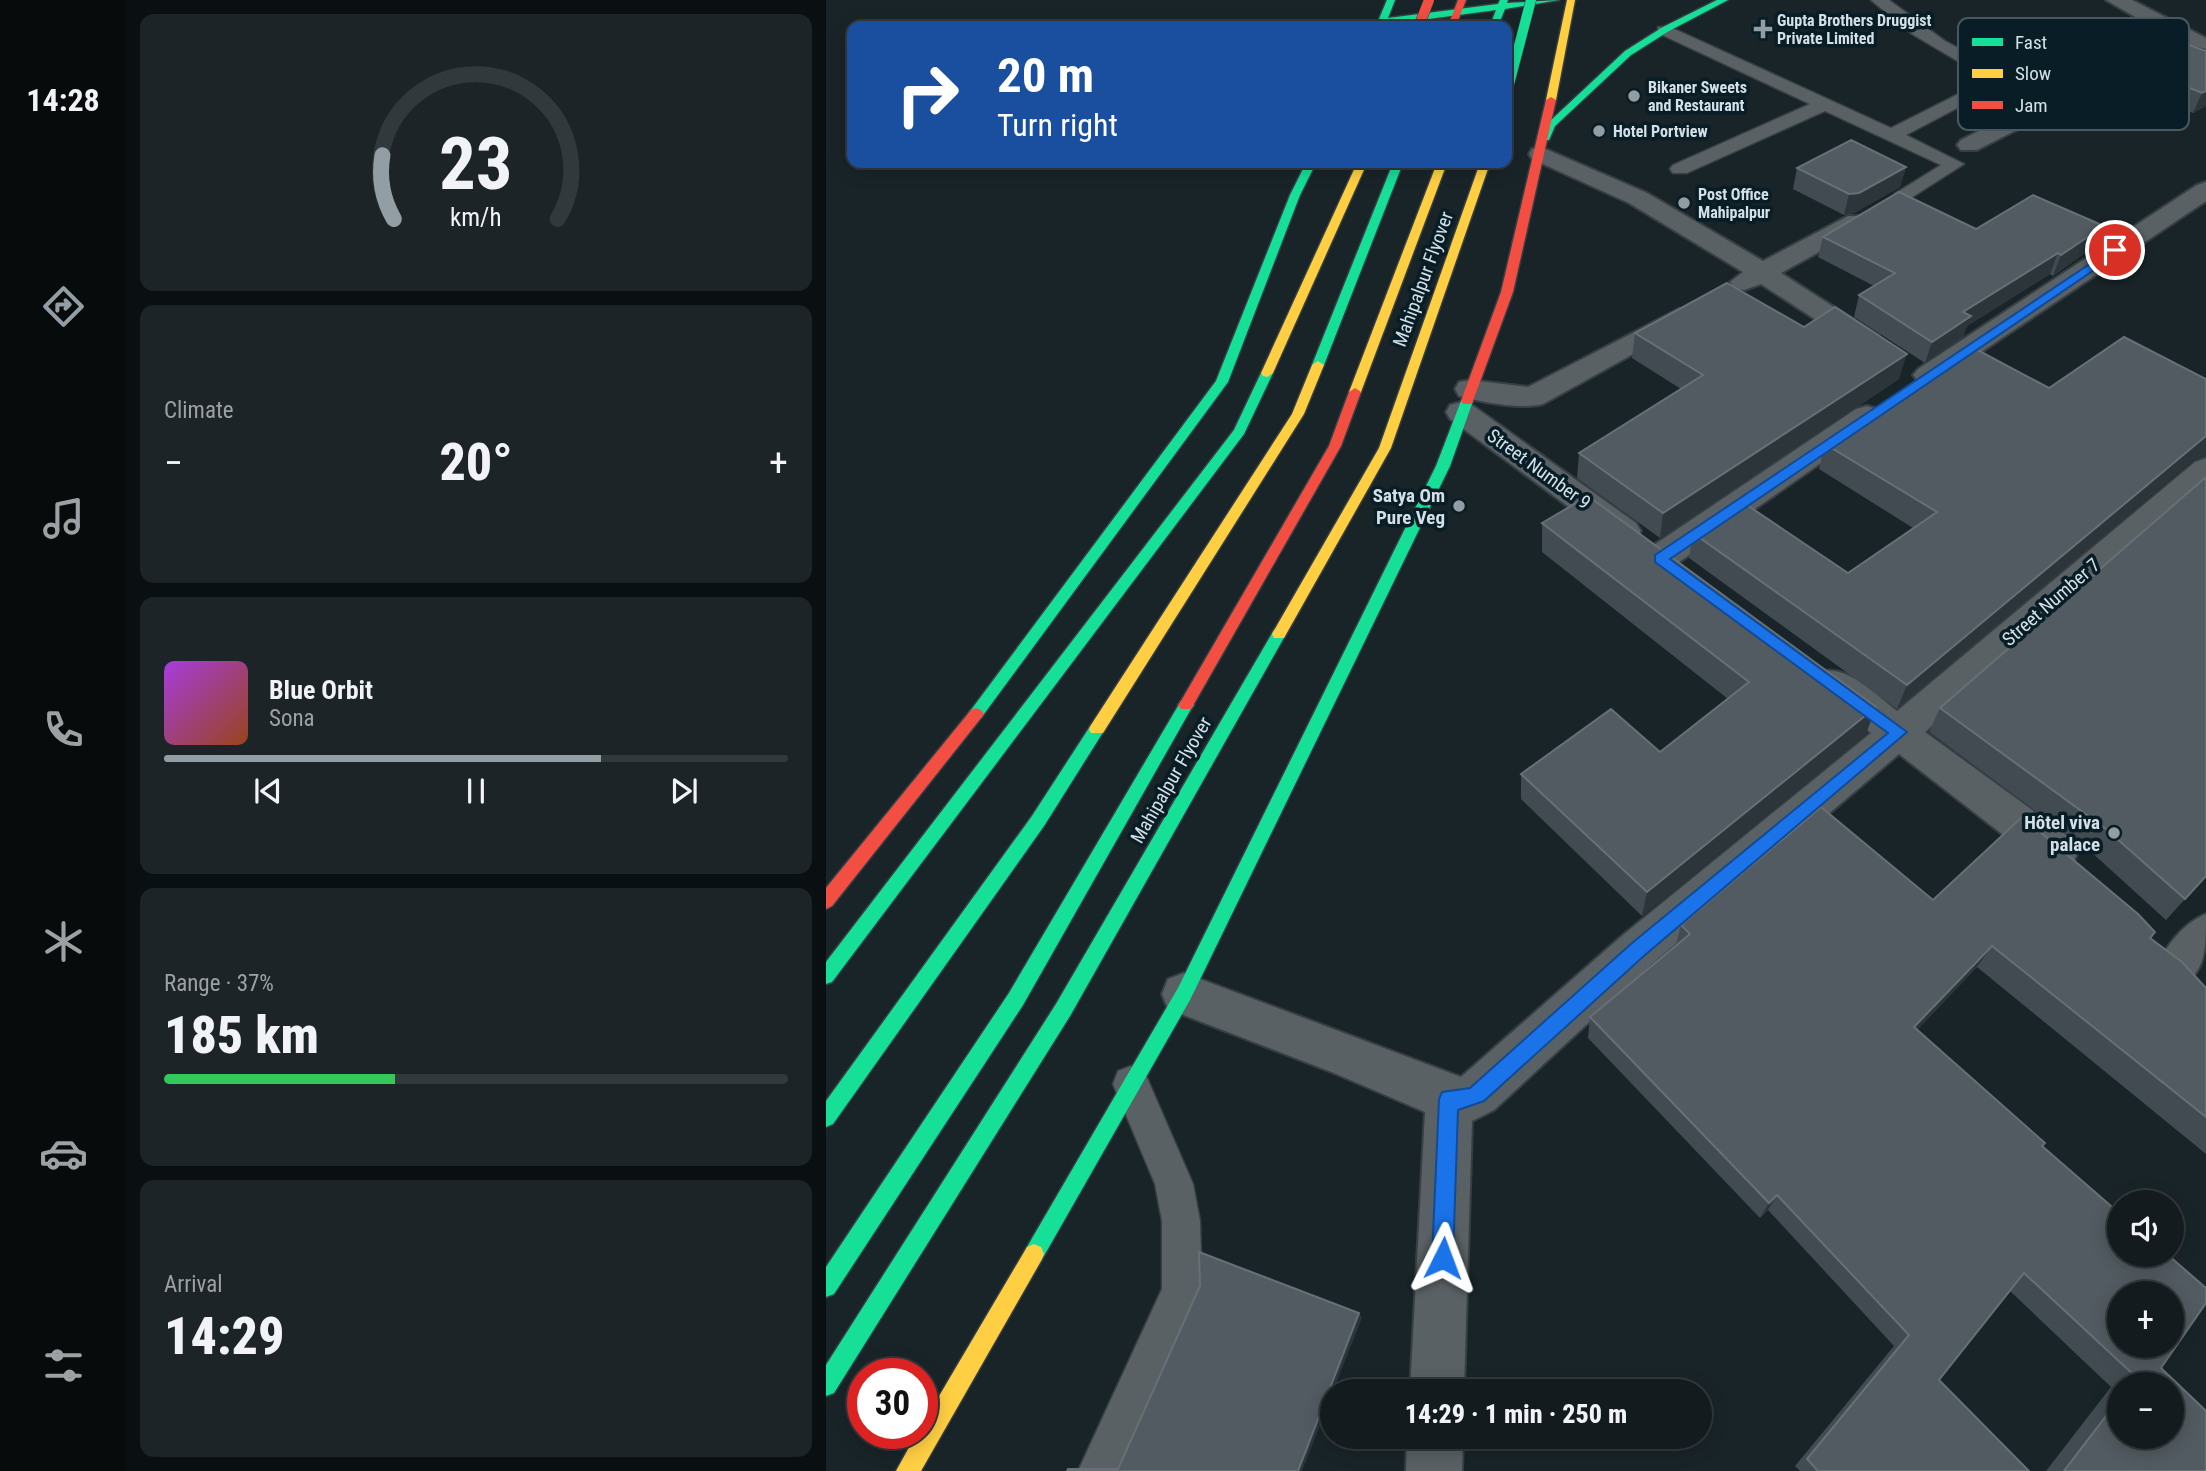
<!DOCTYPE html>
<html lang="en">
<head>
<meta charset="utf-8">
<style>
  body { margin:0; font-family:"Roboto Condensed",sans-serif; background:#1c2428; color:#f1f3f6; height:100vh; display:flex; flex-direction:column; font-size:26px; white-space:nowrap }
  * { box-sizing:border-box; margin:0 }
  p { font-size:23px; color:#9da1a4 }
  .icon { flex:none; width:38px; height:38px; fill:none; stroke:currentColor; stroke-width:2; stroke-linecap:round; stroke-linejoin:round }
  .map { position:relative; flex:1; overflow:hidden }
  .panel { display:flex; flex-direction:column; gap:14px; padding:14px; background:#0a0f11; width:700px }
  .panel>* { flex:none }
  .guide { position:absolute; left:21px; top:21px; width:665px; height:147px; border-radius:14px; box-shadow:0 4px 18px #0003,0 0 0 2px #32393d; background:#1a4fa0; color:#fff; overflow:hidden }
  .fabs { position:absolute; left:1281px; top:1190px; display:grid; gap:14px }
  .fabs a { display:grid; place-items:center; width:77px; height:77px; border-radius:50%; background:#131b1f; box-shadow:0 4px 18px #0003,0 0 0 2px #32393d; font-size:35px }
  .speed { position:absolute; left:21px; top:1358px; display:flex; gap:14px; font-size:35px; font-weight:700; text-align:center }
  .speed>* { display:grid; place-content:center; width:91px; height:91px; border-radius:50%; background:#131b1f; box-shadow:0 4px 18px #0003,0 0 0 2px #32393d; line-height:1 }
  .speed .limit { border:10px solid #d22; background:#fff; color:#111 }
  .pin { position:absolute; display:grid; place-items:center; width:60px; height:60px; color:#fff; margin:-30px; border:4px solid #fff; border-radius:50%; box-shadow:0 2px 7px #0007 }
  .me { position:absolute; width:77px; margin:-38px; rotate:3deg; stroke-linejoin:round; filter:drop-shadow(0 0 5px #0008) }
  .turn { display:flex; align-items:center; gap:24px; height:147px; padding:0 35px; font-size:32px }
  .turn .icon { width:91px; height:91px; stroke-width:2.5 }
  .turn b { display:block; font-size:49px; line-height:60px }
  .big { font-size:52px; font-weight:800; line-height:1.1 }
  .panel .card { flex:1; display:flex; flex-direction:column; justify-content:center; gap:10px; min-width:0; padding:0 24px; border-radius:14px; background:#1c2428 }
  .panel .dial { align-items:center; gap:0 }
  .dial svg { height:182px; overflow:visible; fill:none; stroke:#32393d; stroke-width:7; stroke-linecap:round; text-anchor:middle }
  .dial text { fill:#f1f3f6; stroke:none }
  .song { display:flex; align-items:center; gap:21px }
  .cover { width:84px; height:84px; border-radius:10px; background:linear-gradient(135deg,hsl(280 70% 55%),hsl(20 70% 35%)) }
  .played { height:7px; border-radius:4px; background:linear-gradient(90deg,#939ea4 70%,#32393d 70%) }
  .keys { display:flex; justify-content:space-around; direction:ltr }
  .heat { display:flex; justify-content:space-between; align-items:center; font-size:38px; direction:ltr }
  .charge { height:10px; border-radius:5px; background:linear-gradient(90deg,#34c759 37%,#32393d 0) }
  .trip { position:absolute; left:494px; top:1379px; width:392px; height:70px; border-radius:35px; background:#131b1f; box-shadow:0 4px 18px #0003,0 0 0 2px #32393d; font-weight:800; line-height:70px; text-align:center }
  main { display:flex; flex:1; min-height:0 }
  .dock { display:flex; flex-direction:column; width:126px; justify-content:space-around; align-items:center; background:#080b0c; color:#9da1a4 }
  .dock .icon { width:49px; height:49px }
  .dock .current { color:#939ea4 }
  .dock b { font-size:32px; color:#f1f3f6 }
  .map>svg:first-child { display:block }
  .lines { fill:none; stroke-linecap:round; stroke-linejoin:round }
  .lane-casing { stroke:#373f44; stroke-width:3 }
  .street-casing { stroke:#373f44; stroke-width:4 }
  .fast-casing { stroke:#373f44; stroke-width:3 }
  .slow-casing { stroke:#373f44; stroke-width:3 }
  .jam-casing { stroke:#373f44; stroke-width:3 }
  .lane { fill:#596165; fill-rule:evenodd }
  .street { fill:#596165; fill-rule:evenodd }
  .fast { fill:#16e098; fill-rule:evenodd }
  .slow { fill:#ffcf43; fill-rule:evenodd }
  .jam { fill:#f24e42; fill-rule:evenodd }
  .fast-bridge-casing { stroke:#373f44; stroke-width:11; stroke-linecap:butt }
  .jam-bridge-casing { stroke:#373f44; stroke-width:11; stroke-linecap:butt }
  .fast-bridge { stroke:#16e098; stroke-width:10 }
  .jam-bridge { stroke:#f24e42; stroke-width:10 }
  .wall { fill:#424b51; fill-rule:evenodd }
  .shaded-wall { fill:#2b353a }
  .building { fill:#525b61; stroke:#667076; stroke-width:2; fill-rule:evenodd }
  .route { fill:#1a73e8; stroke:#114b97; stroke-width:2 }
  .poi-dot { fill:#939ea4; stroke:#091d26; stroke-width:2.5 }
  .labels { text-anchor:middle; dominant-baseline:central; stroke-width:7; stroke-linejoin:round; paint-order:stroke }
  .far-poi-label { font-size:16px; font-weight:bold; fill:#d4e0e7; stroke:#091d26; text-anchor:start }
  .street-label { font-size:19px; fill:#d4e0e7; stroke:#091d26 }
  .poi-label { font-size:19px; font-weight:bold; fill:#d4e0e7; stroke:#091d26; text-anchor:end }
  .key { fill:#091d26; stroke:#465860; stroke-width:2 }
  .key-label { font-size:19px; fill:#d4e0e7 }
</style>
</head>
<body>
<main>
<nav class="dock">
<b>14:28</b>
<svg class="icon current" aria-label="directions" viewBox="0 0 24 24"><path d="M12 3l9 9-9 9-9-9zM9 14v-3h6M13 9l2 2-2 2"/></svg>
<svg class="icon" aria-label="music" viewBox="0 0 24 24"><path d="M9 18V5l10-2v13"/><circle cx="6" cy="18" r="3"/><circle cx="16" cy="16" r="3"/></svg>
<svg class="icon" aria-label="phone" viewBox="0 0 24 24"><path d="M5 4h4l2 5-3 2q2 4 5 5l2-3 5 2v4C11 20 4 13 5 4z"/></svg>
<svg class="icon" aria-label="climate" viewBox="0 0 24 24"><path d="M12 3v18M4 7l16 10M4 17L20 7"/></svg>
<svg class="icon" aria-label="car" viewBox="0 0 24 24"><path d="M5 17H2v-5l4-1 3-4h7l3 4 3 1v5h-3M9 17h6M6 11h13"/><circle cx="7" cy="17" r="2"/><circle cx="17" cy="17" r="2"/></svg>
<svg class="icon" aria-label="filters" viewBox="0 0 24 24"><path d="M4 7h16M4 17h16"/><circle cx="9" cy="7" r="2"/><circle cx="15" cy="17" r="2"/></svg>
</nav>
<section class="panel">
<div class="card dial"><svg viewBox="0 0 100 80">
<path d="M14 69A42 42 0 1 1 86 69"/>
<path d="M14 69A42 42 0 0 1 9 41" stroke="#939ea4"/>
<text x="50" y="56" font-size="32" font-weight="700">23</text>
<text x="50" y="72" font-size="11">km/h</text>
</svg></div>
<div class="card"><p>Climate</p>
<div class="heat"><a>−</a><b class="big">20°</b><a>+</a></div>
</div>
<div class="card">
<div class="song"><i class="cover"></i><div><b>Blue Orbit</b><p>Sona</p></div></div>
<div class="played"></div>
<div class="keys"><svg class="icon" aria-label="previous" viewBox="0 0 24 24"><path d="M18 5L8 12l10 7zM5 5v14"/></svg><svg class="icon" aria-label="pause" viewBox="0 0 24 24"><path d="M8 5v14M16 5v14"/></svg><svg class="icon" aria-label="next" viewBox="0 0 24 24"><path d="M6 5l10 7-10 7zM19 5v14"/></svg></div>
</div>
<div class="card"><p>Range · 37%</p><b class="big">185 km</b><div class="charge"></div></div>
<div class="card"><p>Arrival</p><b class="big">14:29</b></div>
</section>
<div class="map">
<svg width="1380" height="1471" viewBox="0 0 1380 1471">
  <rect width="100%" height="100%" fill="#192429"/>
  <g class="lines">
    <defs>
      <g id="lane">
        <polygon points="1045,0 1063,0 1119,41 1232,101 1223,106 1217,105 1175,85 1080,135 1138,164 1077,203 1067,197 1070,193 1115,165 999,111 861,173 847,173 844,169 847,165 984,104 832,33 832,27 844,27 1065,128 1162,79 1086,34"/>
        <polygon points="305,1066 318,1071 367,1184 374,1221 376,1290 296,1471 252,1471 336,1289 336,1221 329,1184 287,1084 292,1071"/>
      </g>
      <g id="street">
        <polygon points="1280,0 1306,0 1380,38 1380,49 1359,44 1151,150 1135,150 1131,145 1135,140 1342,36"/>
        <polygon points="715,147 821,193 937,261 1022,216 1040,216 1044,221 1040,226 955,273 1053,336 1057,342 1053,348 1043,351 1033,348 935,284 918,290 908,288 904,282 917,272 803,203 706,159 703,154 706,149"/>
        <polygon points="1380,182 1380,201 1112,381 1102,384 1092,381 1087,375 1092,369 1371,185"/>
        <path d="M853,309l10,2 4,6 -4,6 -146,81c-24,6 -60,-2 -84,-8l-4,-7 4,-7 11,-2 58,7z"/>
        <polygon points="635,402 646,405 810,523 815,531 810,539 798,543 786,539 624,419 620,412 624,405"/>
        <polygon points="1041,406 1052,409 1056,416 1052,423 846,567 834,570 822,567 817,558 822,549 1030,409"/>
        <path d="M1380,458v28l-281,246 147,107 6,13 -6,13 -15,5 -15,-5 -143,-111 -246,209 -159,147 -22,11 -8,270h-54l15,-279 -91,-39 -166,-64 -6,-15 6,-15 16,-6 277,104 162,-142 248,-202 -53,-41 -6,-10 6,-10c29,-9 57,22 79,39l298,-249z"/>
        <path d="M1380,914c0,34 0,60 -28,74l-16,-6 -6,-14c10,-22 27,-45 50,-54z"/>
        <polygon points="581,1437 637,1437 636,1471 580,1471"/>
      </g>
      <g id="fast">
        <polygon points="561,0 569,0 562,18 672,4 674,0 682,0 681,3 733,0 679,9 672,26 664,26 670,10 550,26"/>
        <polygon points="891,0 902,0 843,31 805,55 729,126 723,140 717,140 722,123 799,51 837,27"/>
        <polygon points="480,163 490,163 474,195 402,382 155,718 145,718 142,714 145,710 390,381 464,195"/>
        <polygon points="567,163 577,163 498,365 496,368 488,368 486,365"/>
        <polygon points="441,369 447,373 418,434 6,982 0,984 0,962 408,430 435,373"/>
        <polygon points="641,397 647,401 624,466 364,1000 215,1261 208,1264 201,1261 198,1254 201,1247 352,988 610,466 635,401"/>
        <polygon points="453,628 460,634 244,1016 8,1393 0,1396 0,1365 230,1004 448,630"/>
        <polygon points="360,699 365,701 368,705 365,709 197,1005 8,1294 0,1297 0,1267 183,993 355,701"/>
        <polygon points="271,723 277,725 279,729 218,826 7,1124 0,1127 0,1101 206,816 265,725"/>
      </g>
      <g id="slow">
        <polygon points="741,0 749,0 730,100 725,103 720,100"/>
        <polygon points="531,163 541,163 447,373 441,377 437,376 435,373"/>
        <polygon points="611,163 621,163 535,392 533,395 525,395 523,392"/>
        <polygon points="654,163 664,163 565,448 458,638 448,638 446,634 553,448"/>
        <polygon points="492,361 498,365 478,414 277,733 265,733 263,729 265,725 466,414 486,365"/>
        <polygon points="208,1244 215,1247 218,1254 215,1261 95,1471 70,1471 91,1433 96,1433 96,1425 201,1247"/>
      </g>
      <g id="jam">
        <polygon points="632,0 640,0 630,26 622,26"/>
        <polygon points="725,97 730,100 687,292 647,401 645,404 637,404 635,401 675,292 720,100"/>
        <polygon points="529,388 535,392 515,446 365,709 355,709 352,705 355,701 503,446 523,392"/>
        <polygon points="150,708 155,710 158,714 155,718 6,906 0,909 0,888 145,710"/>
      </g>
    </defs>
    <use href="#lane" class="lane-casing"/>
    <use href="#street" class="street-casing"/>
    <use href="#fast" class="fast-casing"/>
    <use href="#slow" class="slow-casing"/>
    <use href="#jam" class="jam-casing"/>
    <use href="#lane" class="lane"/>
    <use href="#street" class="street"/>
    <use href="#fast" class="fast"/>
    <use href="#slow" class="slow"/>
    <use href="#jam" class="jam"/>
    <defs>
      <polyline id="fast-bridge" points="681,92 705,0"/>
      <polyline id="jam-bridge" points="593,26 603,0"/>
    </defs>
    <use href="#fast-bridge" class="fast-bridge-casing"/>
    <use href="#jam-bridge" class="jam-bridge-casing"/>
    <use href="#fast-bridge" class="fast-bridge"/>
    <use href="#jam-bridge" class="jam-bridge"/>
  </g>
  <g class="wall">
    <polygon points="1380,51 1380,106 1367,113 1300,86 1308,66"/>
    <polygon points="1080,167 1074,187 1028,213 1018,215 967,189 971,168"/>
    <polygon points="1150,229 1269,246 1227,276 1224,274 1141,326 1137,337 1099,363 1028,317 1033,295 1048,286 992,257 997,237"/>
    <polygon points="978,327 1073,379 834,538 751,478 753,453 855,389 806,358 809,333"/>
    <polygon points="1223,388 1367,460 1071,709 863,558 867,533 1022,573 1087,528 993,469 999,444"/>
    <polygon points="716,523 1040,734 816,916 695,799 695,774 834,752 902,699 716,552"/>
    <polygon points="1114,708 1380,876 1340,920 1264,851 1103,732"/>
    <path d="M995,807l112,93 89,-83 116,97 17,18 -5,6 32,24 24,26v166l-229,-187 -60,63 128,113 -3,3 77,67v42h49l38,33v15l-45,65 45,43v60h-160l65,-84 -101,-96 -71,89 90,91h-229l-5,-5 99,-120 -126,-136 -8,8 -172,-180 2,-21 86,-72 5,-20zM1293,1293h53v53h-53zM1293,1384h53v53h-53z"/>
  </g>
  <g class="shaded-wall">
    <polygon points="1380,91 1380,106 1367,113 1376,93"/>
    <polygon points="1080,167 1074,187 1028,213 1018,215 1023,194"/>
    <polygon points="1278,226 1269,246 1227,276 1235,255"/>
    <polygon points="1232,253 1224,274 1141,326 1137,337 1099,363 1106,342 1137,312"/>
    <polygon points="1081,354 1073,379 834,538 837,513"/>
    <polygon points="1380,436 1380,456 1367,460 1071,709 1081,685"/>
    <polygon points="1050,707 1040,734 816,916 821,892"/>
    <polygon points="1166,946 1151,967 1075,1047 1088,1027"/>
    <polygon points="951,1195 942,1210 934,1218 943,1203"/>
    <polygon points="533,1313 536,1318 507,1391 506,1391 506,1395 476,1471 472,1471"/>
  </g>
  <g class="building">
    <polygon points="1355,42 1380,51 1380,91 1376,93 1308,66"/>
    <polygon points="1025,140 1080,167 1033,193 1023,194 971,168"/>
    <polygon points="1073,192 1150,229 1207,195 1278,226 1235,255 1232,253 1137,312 1145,316 1106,342 1033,295 1069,273 997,237"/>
    <polygon points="901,283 978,327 1009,307 1081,354 837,513 753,453 877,375 809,333"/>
    <polygon points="1298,337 1380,379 1380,436 1081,685 867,533 915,501 1022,573 1111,512 999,444 1144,346 1223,388"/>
    <polygon points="1380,477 1380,876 1359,899 1280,829 1114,708"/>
    <polygon points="762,496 1050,707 821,892 695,774 785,709 834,752 923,682 716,523"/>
    <path d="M995,807l112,93 89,-83 116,97 17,18 -5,6 32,24 24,26v129l-214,-171 -78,81 131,116 -3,3 77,67v42h49l38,33v15l-45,65 45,43v60h-142l55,-72v38h53v-53h-42l6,-7 -112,-104 -85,107 90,91h-211l-11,-12 102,-124 -132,-140 -8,8 -179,-186 100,-83 -9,-9zM1293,1293h53v53h-53z"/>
    <polygon points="373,1252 533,1313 472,1471 241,1471 242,1469 292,1469 374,1286"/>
  </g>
  <polygon class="route" points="1289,247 1295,250 1293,253 844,559 1081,732 819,955 658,1101 632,1110 627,1258 624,1266 617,1269 609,1266 606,1258 613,1099 616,1092 644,1088 806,943 1062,733 829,562 829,555"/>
  <g class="poi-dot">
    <path d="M933.5 18.5h7v7h7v7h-7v7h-7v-7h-7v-7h7z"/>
    <circle cx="808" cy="96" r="7"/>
    <circle cx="773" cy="131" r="7"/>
    <circle cx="858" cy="203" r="7"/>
    <circle cx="633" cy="506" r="7"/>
    <circle cx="1288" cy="833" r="7"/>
  </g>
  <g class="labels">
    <g class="far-poi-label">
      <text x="951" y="20">Gupta Brothers Druggist<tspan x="951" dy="18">Private Limited</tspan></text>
      <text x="822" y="87">Bikaner Sweets<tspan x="822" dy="18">and Restaurant</tspan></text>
      <text x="787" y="131">Hotel Portview</text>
      <text x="872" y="194">Post Office<tspan x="872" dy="18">Mahipalpur</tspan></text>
    </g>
    <g class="street-label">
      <text transform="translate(597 279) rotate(-70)">Mahipalpur Flyover</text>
      <text transform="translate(713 469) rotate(36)">Street Number 9</text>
      <text transform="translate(1225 602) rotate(-41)">Street Number 7</text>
      <text transform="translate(345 780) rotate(-60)">Mahipalpur Flyover</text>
    </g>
    <g class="poi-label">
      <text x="619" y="495">Satya Om<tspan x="619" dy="22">Pure Veg</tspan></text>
      <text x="1274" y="822">Hôtel viva<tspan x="1274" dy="22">palace</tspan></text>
    </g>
  </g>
  <rect x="1132" y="18" width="231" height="112" rx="10" class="key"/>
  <rect x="1146" y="38" width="31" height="8" fill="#16e098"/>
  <rect x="1146" y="69" width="31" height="9" fill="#ffcf43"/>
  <rect x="1146" y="101" width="31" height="8" fill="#f24e42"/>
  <g class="key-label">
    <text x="1189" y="49">Fast</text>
    <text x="1189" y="80">Slow</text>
    <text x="1189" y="112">Jam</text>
  </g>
</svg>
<div class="fabs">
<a><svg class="icon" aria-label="sound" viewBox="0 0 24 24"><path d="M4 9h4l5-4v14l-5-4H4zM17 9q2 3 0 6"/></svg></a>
<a>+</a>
<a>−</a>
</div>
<div class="speed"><div class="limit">30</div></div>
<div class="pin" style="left:1289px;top:250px;background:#d93025"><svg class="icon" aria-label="arrive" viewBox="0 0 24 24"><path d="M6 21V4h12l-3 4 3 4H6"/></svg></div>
<svg class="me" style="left:617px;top:1258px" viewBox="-20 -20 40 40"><path d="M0-17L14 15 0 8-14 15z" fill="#1a73e8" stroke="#fff" stroke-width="4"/></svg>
<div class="trip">14:29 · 1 min · 250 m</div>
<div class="guide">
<div class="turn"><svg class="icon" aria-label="right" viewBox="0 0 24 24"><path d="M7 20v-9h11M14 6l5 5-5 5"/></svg><div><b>20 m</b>Turn right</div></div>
</div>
</div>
</main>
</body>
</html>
